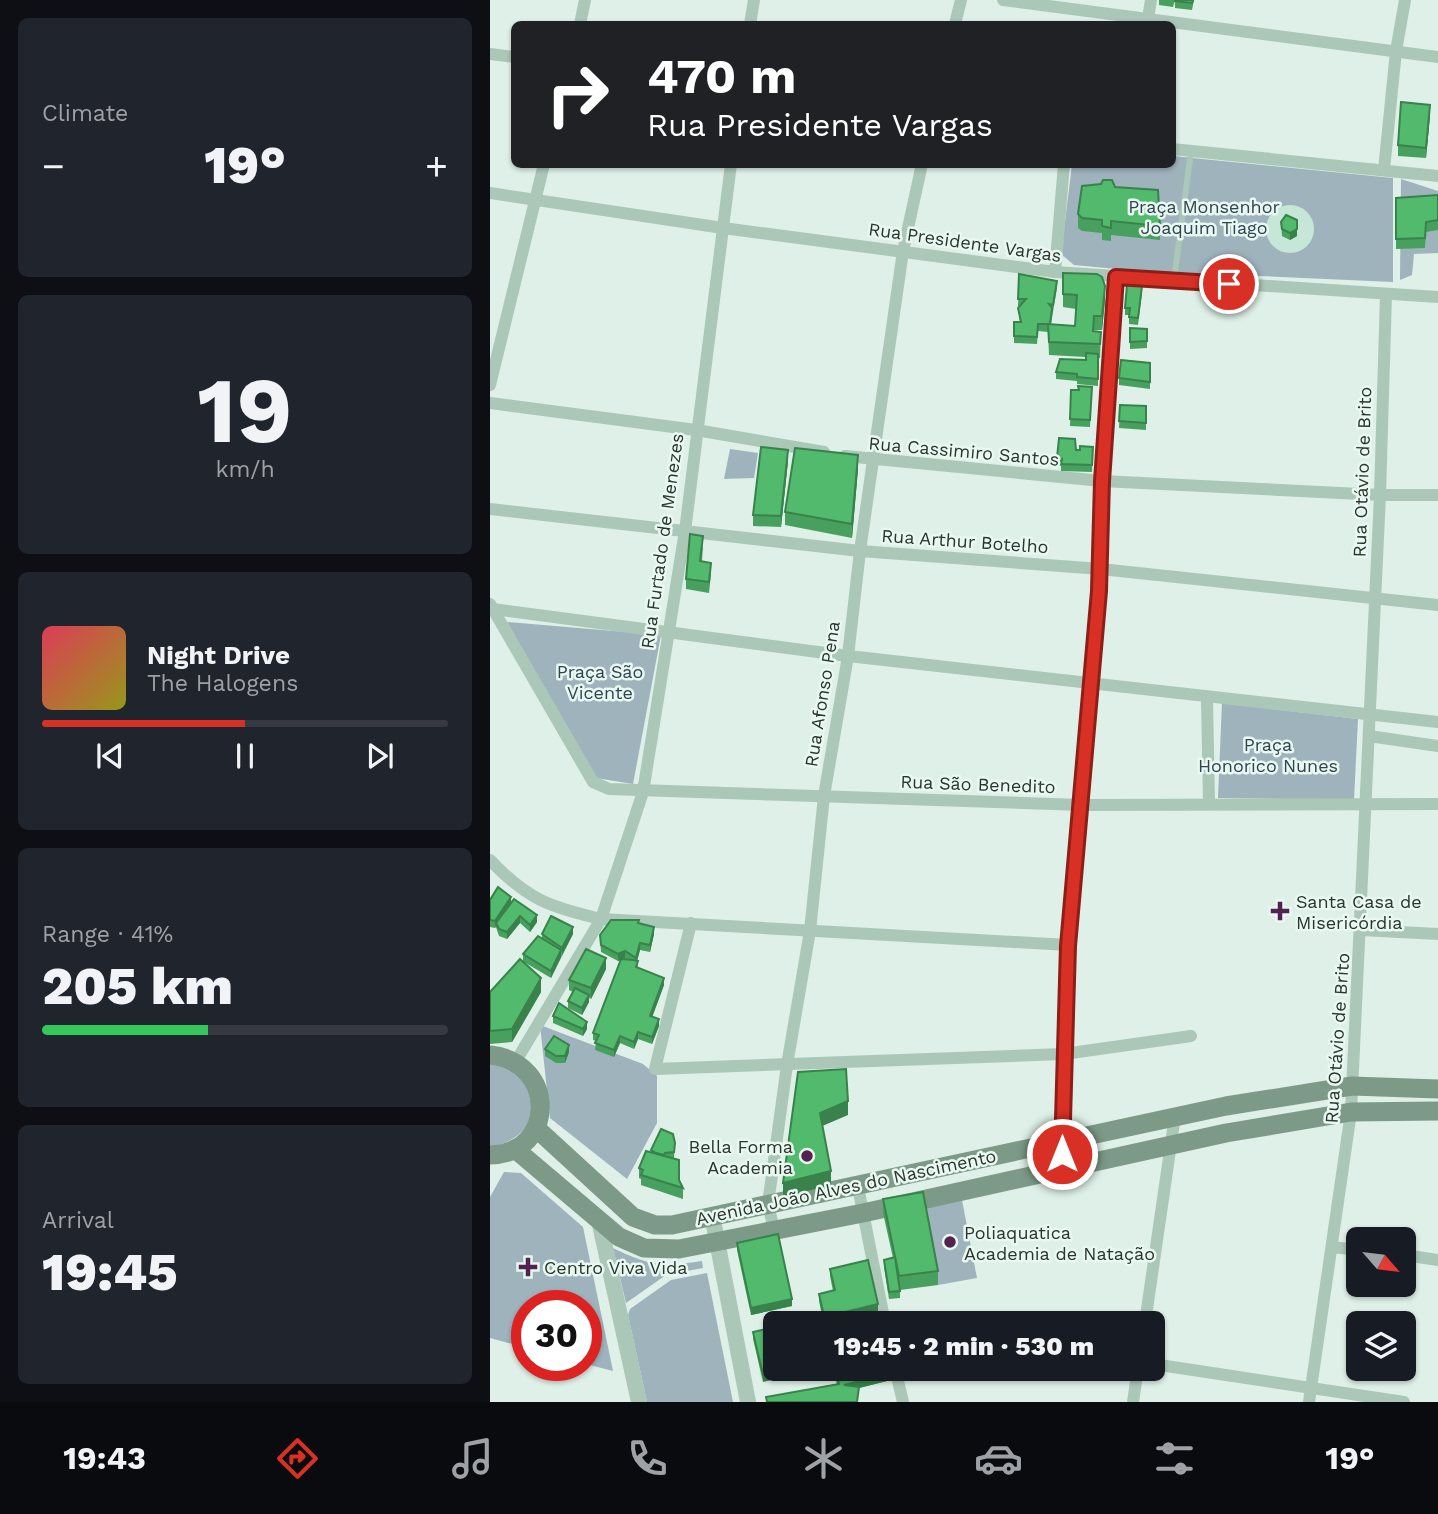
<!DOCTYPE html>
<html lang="en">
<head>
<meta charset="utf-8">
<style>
  body { margin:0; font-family:"Work Sans",sans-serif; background:#20242c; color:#f1f3f6; height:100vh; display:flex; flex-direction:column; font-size:26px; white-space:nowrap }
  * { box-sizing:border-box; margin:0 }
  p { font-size:23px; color:#9ea1a6 }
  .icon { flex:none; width:38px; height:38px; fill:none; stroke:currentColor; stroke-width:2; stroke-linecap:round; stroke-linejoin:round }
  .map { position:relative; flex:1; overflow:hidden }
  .panel { display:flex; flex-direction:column; gap:18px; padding:18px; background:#0d0f14; width:490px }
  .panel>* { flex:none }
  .top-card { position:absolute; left:21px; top:21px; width:665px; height:147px; border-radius:10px; box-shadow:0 2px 5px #0004; background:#202124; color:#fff; overflow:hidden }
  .needle { width:46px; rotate:118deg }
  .fabs { position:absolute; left:856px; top:1227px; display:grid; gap:14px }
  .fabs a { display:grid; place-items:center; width:70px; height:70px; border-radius:10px; background:#171b24; box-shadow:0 2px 5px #0004; font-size:35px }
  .speed { position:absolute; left:21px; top:1290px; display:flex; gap:14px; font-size:35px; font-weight:700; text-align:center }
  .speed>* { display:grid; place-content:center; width:91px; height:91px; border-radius:50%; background:#171b24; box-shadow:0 2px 5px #0004; line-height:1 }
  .speed .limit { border:10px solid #d22; background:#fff; color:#111 }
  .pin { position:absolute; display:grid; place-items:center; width:60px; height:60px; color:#fff; margin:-30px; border:4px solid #fff; border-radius:50%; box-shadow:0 2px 7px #0007 }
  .me { position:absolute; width:77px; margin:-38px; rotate:0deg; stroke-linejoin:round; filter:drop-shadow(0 0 5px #0008) }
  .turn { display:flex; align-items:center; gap:24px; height:147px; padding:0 21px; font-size:32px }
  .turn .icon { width:91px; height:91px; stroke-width:2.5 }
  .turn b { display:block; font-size:49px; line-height:60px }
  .big { font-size:52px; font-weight:800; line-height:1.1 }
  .panel .tile { flex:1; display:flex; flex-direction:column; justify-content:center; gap:10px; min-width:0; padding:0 24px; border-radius:10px; background:#20242c }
  .panel .dial { align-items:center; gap:0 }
  .dial b { font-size:91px; line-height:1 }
  .song { display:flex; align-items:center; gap:21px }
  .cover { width:84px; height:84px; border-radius:10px; background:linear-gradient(135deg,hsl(350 70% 55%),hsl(60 70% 35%)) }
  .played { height:7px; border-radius:4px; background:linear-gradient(90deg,#d93025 50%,#363941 50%) }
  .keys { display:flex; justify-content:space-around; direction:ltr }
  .heat { display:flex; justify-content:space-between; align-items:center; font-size:38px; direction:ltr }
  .charge { height:10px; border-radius:5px; background:linear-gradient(90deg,#34c759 41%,#363941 0) }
  .trip { position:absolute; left:273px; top:1311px; width:402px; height:70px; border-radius:10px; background:#171b24; box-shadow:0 2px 5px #0004; font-weight:800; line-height:70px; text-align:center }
  .tabs { display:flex; height:112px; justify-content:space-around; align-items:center; background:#090b0e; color:#9ea1a6 }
  .tabs .icon { width:49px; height:49px }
  .tabs .selected { color:#d93025 }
  .tabs b { font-size:32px; color:#f1f3f6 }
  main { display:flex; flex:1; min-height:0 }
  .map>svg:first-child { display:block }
  .green { fill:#9fb3bd }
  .plaza { fill:#c6e6d8 }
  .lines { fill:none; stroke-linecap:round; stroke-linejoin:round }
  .service { stroke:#abc7b8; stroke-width:6 }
  .minor { stroke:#abc7b8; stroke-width:12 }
  .tertiary { stroke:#abc7b8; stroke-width:16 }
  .secondary { stroke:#7c9a87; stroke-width:19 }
  .wall { fill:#47a05d }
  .shaded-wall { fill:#39824c }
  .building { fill:#52ba6c; stroke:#39824c; stroke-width:2 }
  .route-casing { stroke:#8d1f18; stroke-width:18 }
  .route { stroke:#d93025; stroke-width:12 }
  .poi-dot { fill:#52234f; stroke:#e9f8f1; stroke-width:2.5 }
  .labels { text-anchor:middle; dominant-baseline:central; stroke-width:5; stroke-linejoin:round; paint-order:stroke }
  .park-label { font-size:18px; fill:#2f4451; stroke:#e9f8f1 }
  .street-label { font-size:18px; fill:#29352d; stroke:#e9f8f1 }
  .poi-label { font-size:18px; fill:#29352d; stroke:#e9f8f1; text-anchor:start }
</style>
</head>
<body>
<main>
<section class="panel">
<div class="tile"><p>Climate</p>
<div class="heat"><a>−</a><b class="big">19°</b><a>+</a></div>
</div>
<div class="tile dial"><b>19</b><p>km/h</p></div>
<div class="tile">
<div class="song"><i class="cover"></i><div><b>Night Drive</b><p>The Halogens</p></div></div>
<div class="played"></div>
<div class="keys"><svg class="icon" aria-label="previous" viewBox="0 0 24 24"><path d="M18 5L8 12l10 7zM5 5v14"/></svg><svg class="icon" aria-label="pause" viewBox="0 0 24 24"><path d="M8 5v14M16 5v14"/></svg><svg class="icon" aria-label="next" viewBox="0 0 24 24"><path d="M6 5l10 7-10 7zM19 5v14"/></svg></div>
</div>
<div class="tile"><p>Range · 41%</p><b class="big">205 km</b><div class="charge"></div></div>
<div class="tile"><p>Arrival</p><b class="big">19:45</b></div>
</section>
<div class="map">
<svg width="948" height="1402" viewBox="0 0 948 1402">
  <rect width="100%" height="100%" fill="#def0e7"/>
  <g class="green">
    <polygon points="683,156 903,178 903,282 637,270 584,265 571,254 582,165 682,164"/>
    <polygon points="911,179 948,191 948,253 924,254 922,275 910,280"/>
    <polygon points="240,449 268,453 264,478 234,479"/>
    <polygon points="17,622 171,635 143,784 106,778"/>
    <polygon points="732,703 868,719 864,800 728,798"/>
    <polygon points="50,1025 153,1064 167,1076 167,1123 137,1179 60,1118"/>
    <path d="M0,1062l31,12c3,7 11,17 12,25 3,28 -19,44 -43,48z"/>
    <polygon points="14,1172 31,1173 93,1227 123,1371 96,1364 96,1306 37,1306 37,1348 0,1338 0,1197"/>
    <polygon points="472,1200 487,1278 448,1285 433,1206"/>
    <path d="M123,1248c37,18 49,19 89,13l1,7 -37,7 -40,28z"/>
    <polygon points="217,1273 243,1402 157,1402 138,1315 140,1309 181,1280"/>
  </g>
  <circle class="plaza" cx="800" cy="229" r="24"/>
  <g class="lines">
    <polyline class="service" points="684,280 701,151"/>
    <g class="minor">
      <polyline points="513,0 948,57"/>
      <polyline points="90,24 95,0"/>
      <polyline points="260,24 264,0"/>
      <polyline points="465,24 471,0"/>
      <polyline points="657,24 661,0"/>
      <polyline points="0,54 24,57"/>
      <polyline points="682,149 948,176"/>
      <polyline points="894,170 906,51 915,0"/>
      <polyline points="0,193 233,228 565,272 948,297"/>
      <polyline points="565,272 574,164"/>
      <polyline points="0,385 54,164"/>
      <polyline points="0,403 206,430 334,452"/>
      <polyline points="355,456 612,481 890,495 948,495"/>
      <polyline points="0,509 370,551 611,569 948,605"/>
      <polyline points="0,604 103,782 119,789 591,805 948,804"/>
      <polyline points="3,609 358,656 948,722"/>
      <polyline points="717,699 719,803"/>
      <polyline points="879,736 948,746"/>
      <path d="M0,860c37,39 59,47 111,59l467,26"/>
      <polyline points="201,923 165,1069 574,1054 701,1036"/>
      <polyline points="871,930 948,934"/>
      <polyline points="26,1061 111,919 153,792 195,531 241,164"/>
      <polyline points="573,1168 578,945 611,569 612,481 626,277"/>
      <polyline points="368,1187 395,1323"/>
      <polyline points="284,1230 278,1204 297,1065 320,931 334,796 358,656 370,551 413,251 432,164"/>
      <polyline points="842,1247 868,1250"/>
      <polyline points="914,1255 948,1260"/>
      <polyline points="655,1323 685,1116"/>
      <polyline points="663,1364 914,1402"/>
      <polyline points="405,1368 413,1402"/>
      <polyline points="643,1402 648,1368"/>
      <polyline points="819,1402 861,1112 890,495 896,295"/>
    </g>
    <g class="tertiary">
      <polyline points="222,1215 258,1402"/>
      <polyline points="109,1220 149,1402"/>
    </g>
    <g class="secondary">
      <path d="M0,1055c68,7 66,99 0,100"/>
      <polyline points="46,1128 143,1217 165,1225 182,1225 736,1106 862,1086 948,1089"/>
      <polyline points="25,1149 129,1237 154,1248 189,1249 373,1213 736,1133 861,1112 948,1111"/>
    </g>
  </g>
  <g class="wall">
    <polygon points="669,0 685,0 683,7 669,5"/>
    <polygon points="685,0 704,0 702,10 685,8"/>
    <polygon points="940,115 936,158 908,156 908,145"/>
    <polygon points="625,187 670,226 670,240 621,235 621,241 612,240 612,233 592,231 588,228 588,214"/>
    <polygon points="948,195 948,230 936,232 935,248 906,249 906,198"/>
    <polygon points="791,222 807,236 800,240 792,236"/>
    <polygon points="573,273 615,300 612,330 604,330 604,331 611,332 610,358 608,358 608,386 587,384 587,381 566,379 566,372 596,360 596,357 559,355 558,332 548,331 547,344 524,343 524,322 530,322 528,308 530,306 528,306 529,274 567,288 561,324 585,326 586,309 573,307"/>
    <polygon points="652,293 648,325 639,324 639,315 635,315 635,308"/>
    <polygon points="640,328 657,329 657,348 640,349"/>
    <polygon points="660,363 660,389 629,385 629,378"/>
    <polygon points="588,386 602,387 600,427 580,426 581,390 588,390"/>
    <polygon points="630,405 656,406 656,430 629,428"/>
    <polygon points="603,447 602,472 571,471 571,466 567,465 567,458 586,450 590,450"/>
    <polygon points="298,461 291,527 263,526 263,515"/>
    <polygon points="368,469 362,538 295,525 295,512"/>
    <polygon points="213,546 212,561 221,574 219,593 196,589 196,579"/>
    <polygon points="0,900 21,902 47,922 40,932 30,923 17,939 9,936 6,927 5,928 0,927"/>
    <polygon points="149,923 164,934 160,952 150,950 147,961 148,968 174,985 162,1017 169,1026 162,1044 148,1039 144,1049 130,1043 124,1057 105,1050 106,1041 103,1040 103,1033 131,960 128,961 111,952 110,935"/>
    <polygon points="52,934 83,934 61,978 34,962 51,992 22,1042 0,1044 0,992 33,961 33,954 52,939"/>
    <polygon points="116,969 101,999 99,998 99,1002 92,1015 78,1008 78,1001 83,992 79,990 79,980"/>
    <polygon points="63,1016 97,1029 93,1036 63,1023"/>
    <polygon points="55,1049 79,1052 75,1063 66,1063 55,1056"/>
    <polygon points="185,1143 184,1158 189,1180 193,1188 193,1199 151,1185 151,1179 149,1178 149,1168 161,1152 161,1150"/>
    <polygon points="393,1199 448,1271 448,1285 410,1290 410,1298 399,1299 394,1267 394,1260 403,1258 393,1213"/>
    <polygon points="247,1243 302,1306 261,1315 247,1250"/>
    <polygon points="340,1269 388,1311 332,1316 329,1301 329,1294 343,1291 340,1276"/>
    <polygon points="285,1327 273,1382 263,1339 263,1332"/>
    <polygon points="343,1368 404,1368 405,1379 369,1388 367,1402 276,1402 276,1397 347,1385"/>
  </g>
  <g class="shaded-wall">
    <polygon points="940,105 940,115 936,158 936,148"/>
    <polygon points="807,229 807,236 800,240 800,233"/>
    <polygon points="615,286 615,300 612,330 612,316"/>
    <polygon points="298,450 298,461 291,527 291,516"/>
    <polygon points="368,455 368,469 362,538 362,524"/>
    <polygon points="21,897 21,904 6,923 5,928 5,921"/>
    <polygon points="47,915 47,922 40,932 40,925"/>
    <polygon points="30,916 30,923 17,939 17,932"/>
    <polygon points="83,927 83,934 72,955 72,948"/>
    <polygon points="164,927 164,934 160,952 160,945"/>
    <polygon points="150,943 150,950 146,965 146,958"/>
    <polygon points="71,950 71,957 61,978 61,971"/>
    <polygon points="135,951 135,958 128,961 128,954"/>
    <polygon points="116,958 116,969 101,999 101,988"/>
    <polygon points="51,978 51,992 22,1042 22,1029"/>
    <polygon points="174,978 174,985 160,1023 160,1016"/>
    <polygon points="99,995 99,1002 92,1015 92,1008"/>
    <polygon points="169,1019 169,1026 162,1044 162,1037"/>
    <polygon points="97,1022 97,1029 93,1036 93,1029"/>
    <polygon points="148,1032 148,1039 144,1049 144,1042"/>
    <polygon points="130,1036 130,1043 124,1057 124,1050"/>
    <polygon points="79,1045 79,1052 75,1063 75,1056"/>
    <polygon points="358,1101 358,1115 330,1127 330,1113"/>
    <polygon points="341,1171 341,1185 293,1197 293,1183"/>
    <polygon points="302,1299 302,1306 261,1315 261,1308"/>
    <polygon points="388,1304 388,1311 339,1323 334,1323 334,1317"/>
    <polygon points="300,1368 331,1368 273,1382 273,1375"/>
    <polygon points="405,1372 405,1379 369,1388 367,1402 354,1385"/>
  </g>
  <g class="building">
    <polygon points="685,0 703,0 702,3 685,1"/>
    <polygon points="911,102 940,105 936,148 908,145"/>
    <polygon points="613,180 622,180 625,187 668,190 670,226 621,221 621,228 612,226 612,220 592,218 588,214 592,186 611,184"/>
    <polygon points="948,195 948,220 936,222 935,238 906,239 906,198"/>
    <polygon points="796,215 807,220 807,229 800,233 792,229 791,222"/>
    <polygon points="573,273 607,274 612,277 615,286 612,316 604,316 603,331 611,332 610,344 559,342 558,324 585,326 587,295 573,294"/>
    <polygon points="529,274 567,281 563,305 559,304 562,308 560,324 548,324 547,337 524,336 524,322 531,322 528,308 536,299 528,299"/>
    <polygon points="637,285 652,286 648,318 639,317 640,308 635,308"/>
    <polygon points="640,328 657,329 657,341 640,342"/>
    <polygon points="596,353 608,354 608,379 587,377 587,374 566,372 570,359 596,360"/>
    <polygon points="631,360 660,363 660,382 629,378"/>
    <polygon points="588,386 602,387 600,420 580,419 581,390 589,390"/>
    <polygon points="630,405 656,406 656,423 629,421"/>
    <polygon points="569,438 585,439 586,450 590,450 590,446 603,447 602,465 571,464 572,459 567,458"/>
    <polygon points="271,447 298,450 291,516 263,515"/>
    <polygon points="305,448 368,455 362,524 295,512"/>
    <polygon points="200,534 213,536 210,561 221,563 219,582 196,579"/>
    <polygon points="8,887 21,897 5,921 0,920 0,900"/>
    <polygon points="24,899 47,915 40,925 30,916 17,932 9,929 6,923"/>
    <polygon points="61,916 83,927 72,948 52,934"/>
    <polygon points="121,920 149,920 148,923 164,927 160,945 150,943 146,958 135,951 128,954 111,945 110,935"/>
    <polygon points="48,936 71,950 61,971 33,954"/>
    <polygon points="96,949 116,958 101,988 79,980"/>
    <polygon points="30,959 51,978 22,1029 0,1031 0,992"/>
    <polygon points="131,959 143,960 148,961 146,967 174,978 160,1016 169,1019 162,1037 148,1032 144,1042 130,1036 124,1050 105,1043 109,1035 103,1033"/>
    <polygon points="85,988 99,995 92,1008 78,1001"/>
    <polygon points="69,1003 97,1022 93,1029 63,1016"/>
    <polygon points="64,1036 79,1045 75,1056 66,1056 55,1049"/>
    <polygon points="356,1069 358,1101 330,1113 341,1171 293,1183 308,1072"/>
    <polygon points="171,1129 183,1134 185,1143 184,1152 175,1153 174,1155 166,1153 161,1150"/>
    <polygon points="156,1151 189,1160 189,1180 193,1188 151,1175 153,1170 149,1168"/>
    <polygon points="433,1192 448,1271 409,1276 393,1199"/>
    <polygon points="288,1234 302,1299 261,1308 247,1243"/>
    <polygon points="405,1257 410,1291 399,1292 394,1260"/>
    <polygon points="378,1260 388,1304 334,1317 335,1323 302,1323 334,1316 329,1294 345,1290 340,1269"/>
    <polygon points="285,1327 285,1368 300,1368 273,1375 263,1332"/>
    <polygon points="345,1368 404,1368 405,1372 354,1385 369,1387 367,1402 277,1402 276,1397 349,1384"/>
  </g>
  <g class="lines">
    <defs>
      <polyline id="route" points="572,1154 578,946 609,591 612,481 626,277 739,284"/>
    </defs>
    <use href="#route" class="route-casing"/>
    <use href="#route" class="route"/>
  </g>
  <g class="poi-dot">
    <path d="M786.5 900.5h7v7h7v7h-7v7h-7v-7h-7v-7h7z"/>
    <circle cx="317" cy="1156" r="7"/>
    <circle cx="460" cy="1242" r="7"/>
    <path d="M34.5 1256.5h7v7h7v7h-7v7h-7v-7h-7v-7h7z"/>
  </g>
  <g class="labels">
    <g class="park-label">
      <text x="714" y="206">Praça Monsenhor<tspan x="714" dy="21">Joaquim Tiago</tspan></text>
      <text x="110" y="671">Praça São<tspan x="110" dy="21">Vicente</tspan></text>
      <text x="778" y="744">Praça<tspan x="778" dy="21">Honorico Nunes</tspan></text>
    </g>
    <g class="street-label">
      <text transform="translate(475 242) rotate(8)">Rua Presidente Vargas</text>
      <text transform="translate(474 451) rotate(5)">Rua Cassimiro Santos</text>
      <text transform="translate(872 472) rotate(-88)">Rua Otávio de Brito</text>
      <text transform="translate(172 541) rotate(-82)">Rua Furtado de Menezes</text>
      <text transform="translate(475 541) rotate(4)">Rua Arthur Botelho</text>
      <text transform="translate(332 694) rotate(-81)">Rua Afonso Pena</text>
      <text transform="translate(488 784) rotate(2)">Rua São Benedito</text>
      <text transform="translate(847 1038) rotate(-86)">Rua Otávio de Brito</text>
      <text transform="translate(356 1187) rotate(-12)">Avenida João Alves do Nascimento</text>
    </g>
    <g class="poi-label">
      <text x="806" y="901">Santa Casa de<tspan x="806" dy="21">Misericórdia</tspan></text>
      <text x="303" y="1146" text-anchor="end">Bella Forma<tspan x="303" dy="21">Academia</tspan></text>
      <text x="474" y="1232">Poliaquatica<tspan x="474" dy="21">Academia de Natação</tspan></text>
      <text x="54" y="1267">Centro Viva Vida</text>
    </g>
  </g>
</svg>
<div class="fabs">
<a><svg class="needle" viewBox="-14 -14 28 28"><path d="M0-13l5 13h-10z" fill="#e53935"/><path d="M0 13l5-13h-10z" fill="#9ea1a6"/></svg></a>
<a><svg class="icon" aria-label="layers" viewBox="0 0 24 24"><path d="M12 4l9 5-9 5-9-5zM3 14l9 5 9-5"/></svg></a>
</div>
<div class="speed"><div class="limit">30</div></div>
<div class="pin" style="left:739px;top:284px;background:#d93025"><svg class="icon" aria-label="arrive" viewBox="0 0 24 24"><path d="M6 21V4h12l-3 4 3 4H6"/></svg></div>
<svg class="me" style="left:572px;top:1154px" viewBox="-20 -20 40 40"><circle r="17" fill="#d93025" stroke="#fff" stroke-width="3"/><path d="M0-11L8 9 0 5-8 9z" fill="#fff"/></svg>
<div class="trip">19:45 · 2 min · 530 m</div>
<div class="top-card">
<div class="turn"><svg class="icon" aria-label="right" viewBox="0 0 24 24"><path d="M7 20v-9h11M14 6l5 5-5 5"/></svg><div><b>470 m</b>Rua Presidente Vargas</div></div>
</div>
</div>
</main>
<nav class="tabs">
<b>19:43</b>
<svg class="icon selected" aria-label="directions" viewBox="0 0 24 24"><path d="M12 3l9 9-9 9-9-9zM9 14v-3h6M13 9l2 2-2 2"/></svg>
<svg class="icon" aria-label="music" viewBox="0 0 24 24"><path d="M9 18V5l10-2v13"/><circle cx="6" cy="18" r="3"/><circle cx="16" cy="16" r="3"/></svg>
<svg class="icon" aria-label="phone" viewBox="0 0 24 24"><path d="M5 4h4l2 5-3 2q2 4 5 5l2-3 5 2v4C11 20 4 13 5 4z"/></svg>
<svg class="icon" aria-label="climate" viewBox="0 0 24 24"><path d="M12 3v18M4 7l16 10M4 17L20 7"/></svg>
<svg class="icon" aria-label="car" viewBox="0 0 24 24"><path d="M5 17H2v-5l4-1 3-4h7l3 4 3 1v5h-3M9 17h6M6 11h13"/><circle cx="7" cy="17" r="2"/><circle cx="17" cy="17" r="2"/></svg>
<svg class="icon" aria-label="filters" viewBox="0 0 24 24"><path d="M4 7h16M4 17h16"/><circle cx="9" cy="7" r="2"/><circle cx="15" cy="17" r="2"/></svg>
<b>19°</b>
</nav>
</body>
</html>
